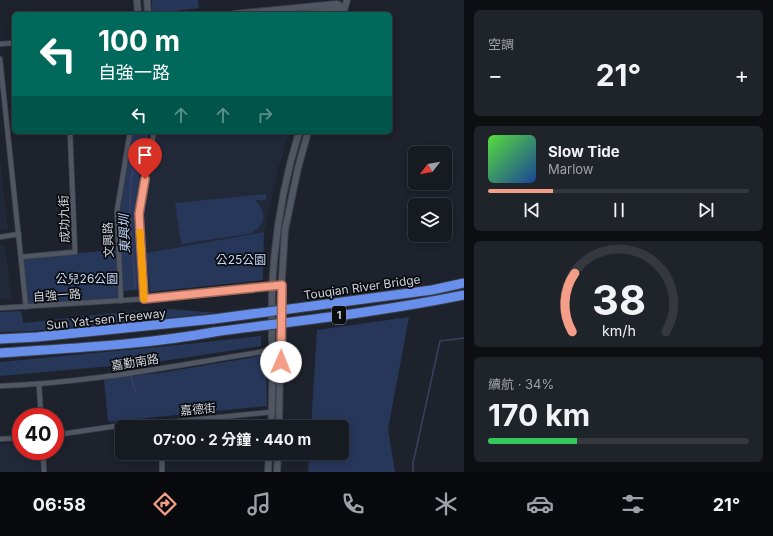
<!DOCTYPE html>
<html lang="zh-TW">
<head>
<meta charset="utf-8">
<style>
  body { margin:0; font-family:Inter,"Noto Sans TC",sans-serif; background:#1f232a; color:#f1f3f6; height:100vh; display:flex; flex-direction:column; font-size:15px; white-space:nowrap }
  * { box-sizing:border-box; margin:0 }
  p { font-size:13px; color:#9ea1a5 }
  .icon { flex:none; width:22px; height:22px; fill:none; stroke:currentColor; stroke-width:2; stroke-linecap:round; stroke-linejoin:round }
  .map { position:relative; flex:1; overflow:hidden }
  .panel { display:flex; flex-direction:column; gap:10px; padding:10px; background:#0c0e12; width:309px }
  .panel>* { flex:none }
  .guide { position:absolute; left:12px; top:12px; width:380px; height:122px; border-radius:6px; box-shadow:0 2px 10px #0003,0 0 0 1px #35383f; background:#00695c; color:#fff; overflow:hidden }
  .needle { width:26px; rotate:239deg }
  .tools { position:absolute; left:408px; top:146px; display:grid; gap:8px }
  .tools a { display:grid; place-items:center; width:44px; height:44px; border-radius:6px; background:#161a21; box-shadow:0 2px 10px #0003,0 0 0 1px #35383f; font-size:20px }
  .speed { position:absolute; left:12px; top:408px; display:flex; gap:8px; font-size:20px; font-weight:700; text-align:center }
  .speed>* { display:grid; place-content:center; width:52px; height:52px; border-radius:50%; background:#161a21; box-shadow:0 2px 10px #0003,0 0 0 1px #35383f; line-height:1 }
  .speed .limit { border:6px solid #d22; background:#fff; color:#111 }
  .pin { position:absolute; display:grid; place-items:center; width:34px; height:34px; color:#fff; margin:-41px -17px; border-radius:50% 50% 50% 0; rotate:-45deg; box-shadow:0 0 4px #0007 }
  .pin .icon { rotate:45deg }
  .me { position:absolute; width:44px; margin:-22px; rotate:1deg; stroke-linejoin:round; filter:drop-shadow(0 0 3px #0008) }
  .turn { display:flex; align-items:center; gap:14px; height:84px; padding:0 20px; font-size:18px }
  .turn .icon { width:52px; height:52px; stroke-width:2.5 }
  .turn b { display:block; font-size:28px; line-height:34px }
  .lanes { display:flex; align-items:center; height:38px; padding:0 20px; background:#0003; justify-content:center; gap:20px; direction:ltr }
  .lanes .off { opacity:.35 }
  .big { font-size:30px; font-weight:700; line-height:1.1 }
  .panel .widget { flex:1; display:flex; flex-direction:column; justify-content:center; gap:6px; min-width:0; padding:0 14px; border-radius:6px; background:#1f232a }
  .panel .dial { align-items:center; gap:0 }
  .dial svg { height:104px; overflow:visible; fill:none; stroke:#35383f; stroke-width:7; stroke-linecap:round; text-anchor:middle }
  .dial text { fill:#f1f3f6; stroke:none }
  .song { display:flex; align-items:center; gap:12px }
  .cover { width:48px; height:48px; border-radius:6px; background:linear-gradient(135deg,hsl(110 70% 55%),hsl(220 70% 35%)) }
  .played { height:4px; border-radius:2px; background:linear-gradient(90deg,#f49e87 25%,#35383f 25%) }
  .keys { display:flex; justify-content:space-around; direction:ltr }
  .heat { display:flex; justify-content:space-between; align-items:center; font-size:22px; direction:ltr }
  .charge { height:6px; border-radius:3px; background:linear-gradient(90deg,#34c759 34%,#35383f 0) }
  .trip { position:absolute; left:115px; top:420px; width:234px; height:40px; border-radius:6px; background:#161a21; box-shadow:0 2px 10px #0003,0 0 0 1px #35383f; font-weight:700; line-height:40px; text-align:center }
  .dock { display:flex; height:64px; justify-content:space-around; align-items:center; background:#090a0d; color:#9ea1a5 }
  .dock .icon { width:28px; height:28px }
  .dock .on { color:#f49e87 }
  .dock b { font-size:18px; color:#f1f3f6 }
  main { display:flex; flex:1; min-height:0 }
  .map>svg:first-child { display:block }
  .built { fill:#212838 }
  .green { fill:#27375a }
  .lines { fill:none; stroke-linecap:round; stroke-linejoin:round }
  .stream { stroke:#3e3f60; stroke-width:1.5 }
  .minor-casing { stroke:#3b3f48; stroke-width:6 }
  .tertiary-casing { stroke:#3b3f48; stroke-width:8 }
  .motorway-casing { stroke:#3b3f48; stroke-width:11 }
  .minor { stroke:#505662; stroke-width:4.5 }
  .tertiary { stroke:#505662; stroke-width:6 }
  .motorway { stroke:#678feb; stroke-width:9 }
  .motorway-bridge-casing { stroke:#3b3f48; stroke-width:11; stroke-linecap:butt }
  .motorway-bridge { stroke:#678feb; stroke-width:9 }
  .route-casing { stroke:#9f6758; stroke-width:10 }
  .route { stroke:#f49e87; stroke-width:7 }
  .slow { stroke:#f59e0b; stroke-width:7 }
  .labels { text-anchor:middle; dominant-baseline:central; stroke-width:3.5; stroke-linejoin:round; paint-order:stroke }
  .shield { fill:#090c10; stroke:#94979d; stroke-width:1 }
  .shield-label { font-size:11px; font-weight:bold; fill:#cfd3da }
  .street-label { font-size:12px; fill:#cfd3da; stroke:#090c10 }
  .park-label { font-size:12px; fill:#c9d9fa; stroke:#090c10 }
  .water-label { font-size:13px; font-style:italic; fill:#beceef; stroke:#090c10 }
</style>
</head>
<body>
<main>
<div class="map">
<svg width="464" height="472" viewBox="0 0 464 472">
  <rect width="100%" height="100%" fill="#1d222c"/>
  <g class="built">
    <polygon points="158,132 290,132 279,166 264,232 146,253 142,216"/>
    <polygon points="0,162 8,229 0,230"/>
    <polygon points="0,246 5,246 12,298 0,300"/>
    <polygon points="21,442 21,451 39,451 40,472 0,472 0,444"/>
  </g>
  <g class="green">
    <polygon points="152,0 198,0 199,8 152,14"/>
    <polygon points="131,132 149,132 140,170 136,216 138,290 123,291 120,211"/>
    <path d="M266,194v6h-11c13,13 11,26 -6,34l-68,10 -6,-41z"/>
    <polygon points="264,232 263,280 150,292 146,253"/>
    <polygon points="119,250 121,301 26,307 21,257"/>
    <polygon points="170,309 217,313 31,331 0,332 0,312 21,311 23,323 114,313"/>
    <polygon points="409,317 388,429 395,472 308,472 309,453 342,453 342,427 311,427 317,330"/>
    <polygon points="261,336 261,346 157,362 0,376 0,362 179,345"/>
    <polygon points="266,355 267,406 108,422 104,379 166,372"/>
  </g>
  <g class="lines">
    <g class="stream">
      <path d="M133,169c-7,37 1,81 2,119"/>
      <polyline points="131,376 132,382 136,392"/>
      <polyline points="413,472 413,463 440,341 464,338"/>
    </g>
    <defs>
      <g id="minor">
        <polyline points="0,44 14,43"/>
        <polyline points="0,59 26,307"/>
        <polyline points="0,237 19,234"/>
        <polyline points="21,257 75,252 70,132"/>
        <polyline points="144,299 139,215 154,132"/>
        <polyline points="121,301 117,211 130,132"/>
        <polyline points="0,308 144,299 282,285"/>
        <polyline points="39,385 41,417"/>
        <path d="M0,386c92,-3 182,-22 273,-36"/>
        <polyline points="55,435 130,424 162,423 272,412"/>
        <polyline points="0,439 21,438"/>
        <polyline points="43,451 44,472"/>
        <polyline points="162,472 162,453"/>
      </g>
      <g id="tertiary">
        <polyline points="137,0 138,14"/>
        <polyline points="147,0 148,14"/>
        <polyline points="234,14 337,4 344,8 335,10 302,14"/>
        <polyline points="343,14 347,0"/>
        <path d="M271,427c3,-45 0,-89 1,-134 2,-54 11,-109 27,-161"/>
        <polyline points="279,427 281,293 285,230 298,168 308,132"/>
        <polyline points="268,472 269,453"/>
        <polyline points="277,472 278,453"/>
      </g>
      <g id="motorway">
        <polyline points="0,339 37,337 214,319"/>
        <path d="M0,353c71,-5 143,-8 214,-21"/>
      </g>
    </defs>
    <use href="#minor" class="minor-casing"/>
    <use href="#tertiary" class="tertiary-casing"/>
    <use href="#motorway" class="motorway-casing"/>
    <use href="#minor" class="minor"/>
    <use href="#tertiary" class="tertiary"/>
    <use href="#motorway" class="motorway"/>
    <defs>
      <g id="motorway-bridge">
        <polyline points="214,319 432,290 464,283"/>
        <path d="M214,332c83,-11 167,-20 250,-37"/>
      </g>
    </defs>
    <use href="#motorway-bridge" class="motorway-bridge-casing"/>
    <use href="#motorway-bridge" class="motorway-bridge"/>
  </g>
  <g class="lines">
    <defs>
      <polyline id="route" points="145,179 139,214 144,299 282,285 281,362"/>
    </defs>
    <use href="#route" class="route-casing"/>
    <use href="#route" class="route"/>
    <polyline class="slow" points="140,232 144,299"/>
  </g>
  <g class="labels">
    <rect class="shield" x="332" y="306" width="14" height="18" rx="3"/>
    <g class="shield-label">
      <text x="339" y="315">1</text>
    </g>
    <g class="street-label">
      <text transform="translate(64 219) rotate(-92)">成功九街</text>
      <text transform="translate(108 240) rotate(-92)">文興路</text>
      <text transform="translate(362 287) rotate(-8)">Touqian River Bridge</text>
      <text transform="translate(57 295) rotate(-4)">自強一路</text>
      <text transform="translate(106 319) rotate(-6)">Sun Yat-sen Freeway</text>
      <text transform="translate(135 362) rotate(-9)">嘉勤南路</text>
      <text transform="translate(198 409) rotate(-5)">嘉德街</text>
    </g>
    <g class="park-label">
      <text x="241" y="259">公25公園</text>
      <text x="87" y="278">公兒26公園</text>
    </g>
    <g class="water-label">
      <text transform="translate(124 234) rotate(-92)">東興圳</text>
    </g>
  </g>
</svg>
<div class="tools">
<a><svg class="needle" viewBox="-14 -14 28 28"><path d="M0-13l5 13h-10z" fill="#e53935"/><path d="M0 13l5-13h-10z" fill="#9ea1a5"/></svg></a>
<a><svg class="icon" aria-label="layers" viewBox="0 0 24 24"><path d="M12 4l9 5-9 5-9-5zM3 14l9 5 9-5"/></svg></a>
</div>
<div class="speed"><div class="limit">40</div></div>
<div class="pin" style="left:145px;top:179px;background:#d93025"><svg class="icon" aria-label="arrive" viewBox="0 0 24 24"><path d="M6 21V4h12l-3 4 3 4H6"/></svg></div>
<svg class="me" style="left:281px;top:362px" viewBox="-20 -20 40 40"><circle r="19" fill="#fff"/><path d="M0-13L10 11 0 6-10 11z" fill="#f49e87"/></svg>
<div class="trip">07:00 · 2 分鐘 · 440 m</div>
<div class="guide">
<div class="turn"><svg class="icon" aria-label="left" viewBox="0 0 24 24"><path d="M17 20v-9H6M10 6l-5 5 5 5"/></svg><div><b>100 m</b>自強一路</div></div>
<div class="lanes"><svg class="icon" aria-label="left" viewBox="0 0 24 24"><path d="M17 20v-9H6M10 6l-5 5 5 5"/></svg><svg class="icon off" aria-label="ahead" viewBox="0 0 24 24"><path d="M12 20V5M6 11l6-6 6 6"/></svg><svg class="icon off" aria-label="ahead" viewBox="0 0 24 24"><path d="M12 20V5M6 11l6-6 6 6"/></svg><svg class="icon off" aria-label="right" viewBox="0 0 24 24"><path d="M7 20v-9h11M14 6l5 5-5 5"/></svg></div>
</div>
</div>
<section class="panel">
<div class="widget"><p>空調</p>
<div class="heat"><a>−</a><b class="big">21°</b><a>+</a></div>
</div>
<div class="widget">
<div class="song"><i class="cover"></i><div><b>Slow Tide</b><p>Marlow</p></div></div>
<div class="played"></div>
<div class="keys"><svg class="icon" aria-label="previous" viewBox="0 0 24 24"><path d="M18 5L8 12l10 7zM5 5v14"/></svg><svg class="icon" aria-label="pause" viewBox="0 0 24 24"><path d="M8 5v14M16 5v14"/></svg><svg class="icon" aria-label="next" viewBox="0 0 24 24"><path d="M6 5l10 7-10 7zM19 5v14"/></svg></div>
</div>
<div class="widget dial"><svg viewBox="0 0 100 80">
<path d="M14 69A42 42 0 1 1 86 69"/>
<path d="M14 69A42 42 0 0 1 16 24" stroke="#f49e87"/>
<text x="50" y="56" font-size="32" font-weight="700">38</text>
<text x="50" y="72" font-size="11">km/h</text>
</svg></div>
<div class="widget"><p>續航 · 34%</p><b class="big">170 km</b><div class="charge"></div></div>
</section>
</main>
<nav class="dock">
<b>06:58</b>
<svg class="icon on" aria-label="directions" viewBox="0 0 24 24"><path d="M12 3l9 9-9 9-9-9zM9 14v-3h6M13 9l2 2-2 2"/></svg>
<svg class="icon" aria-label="music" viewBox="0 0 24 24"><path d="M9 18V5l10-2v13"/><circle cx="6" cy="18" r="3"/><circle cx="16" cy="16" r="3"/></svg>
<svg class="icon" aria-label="phone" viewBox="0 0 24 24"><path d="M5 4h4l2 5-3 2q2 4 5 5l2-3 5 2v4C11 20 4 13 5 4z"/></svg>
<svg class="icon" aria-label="climate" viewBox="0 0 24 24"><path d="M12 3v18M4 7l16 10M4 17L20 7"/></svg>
<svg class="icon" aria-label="car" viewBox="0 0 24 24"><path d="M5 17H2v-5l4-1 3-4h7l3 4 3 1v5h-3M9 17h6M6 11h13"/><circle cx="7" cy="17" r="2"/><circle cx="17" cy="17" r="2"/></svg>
<svg class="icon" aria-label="filters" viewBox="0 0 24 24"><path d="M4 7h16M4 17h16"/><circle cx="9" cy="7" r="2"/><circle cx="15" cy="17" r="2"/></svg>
<b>21°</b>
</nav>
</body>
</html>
